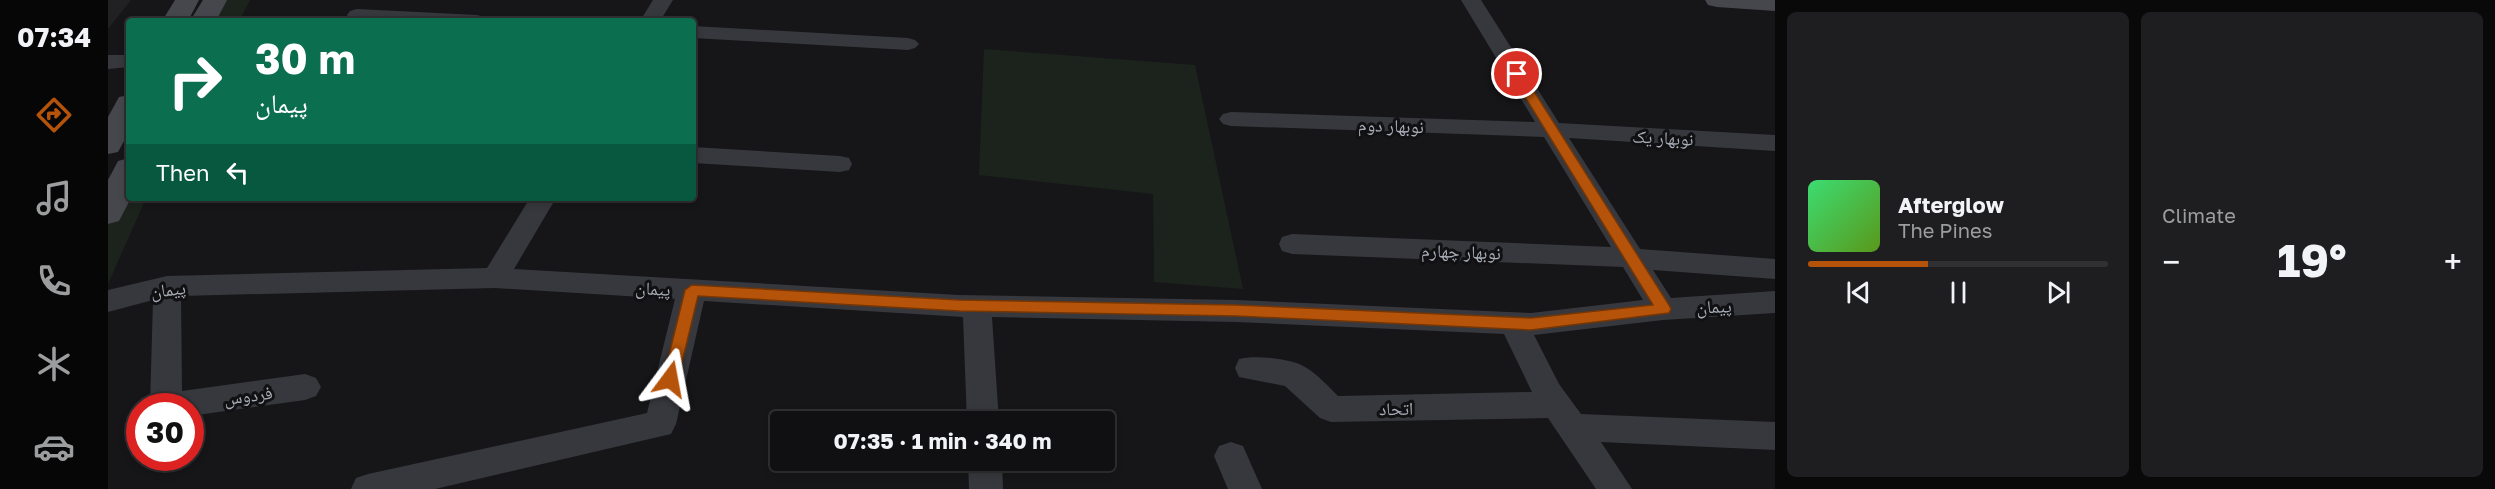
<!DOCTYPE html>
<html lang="en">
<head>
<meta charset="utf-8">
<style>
  body { margin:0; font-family:"Golos Text","Noto Naskh Arabic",sans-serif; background:#1e1e20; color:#f1f3f6; height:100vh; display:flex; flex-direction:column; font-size:22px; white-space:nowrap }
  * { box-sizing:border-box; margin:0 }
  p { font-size:20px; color:#9c9d9f }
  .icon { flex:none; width:33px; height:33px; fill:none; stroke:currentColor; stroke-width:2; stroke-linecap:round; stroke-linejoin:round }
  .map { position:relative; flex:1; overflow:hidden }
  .details { display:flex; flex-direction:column; gap:12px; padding:12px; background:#09090a; width:720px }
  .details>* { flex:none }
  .top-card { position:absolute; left:18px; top:18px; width:570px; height:183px; border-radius:6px; box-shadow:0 3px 9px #0003,0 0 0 2px #303032; background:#0b6e4f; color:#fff; overflow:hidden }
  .speed { position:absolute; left:18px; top:393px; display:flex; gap:12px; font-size:30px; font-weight:700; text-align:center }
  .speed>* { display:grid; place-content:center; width:78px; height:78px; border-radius:50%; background:#101012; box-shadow:0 3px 9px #0003,0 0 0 2px #303032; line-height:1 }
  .speed .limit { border:9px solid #d22; background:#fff; color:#111 }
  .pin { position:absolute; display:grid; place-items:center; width:51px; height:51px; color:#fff; margin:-26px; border:3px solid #fff; border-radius:50%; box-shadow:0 2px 6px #0007 }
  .me { position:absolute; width:66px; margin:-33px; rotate:13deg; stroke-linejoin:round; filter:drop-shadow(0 0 4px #0008) }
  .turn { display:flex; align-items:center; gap:21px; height:126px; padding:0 30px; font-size:27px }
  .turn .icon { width:78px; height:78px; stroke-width:2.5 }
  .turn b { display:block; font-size:42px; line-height:51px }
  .then { display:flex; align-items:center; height:57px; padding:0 30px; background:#0003; gap:12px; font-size:22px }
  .big { font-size:45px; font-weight:700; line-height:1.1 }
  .details .card { flex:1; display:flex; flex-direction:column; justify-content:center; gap:9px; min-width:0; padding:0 21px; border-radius:9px; background:#1e1e20 }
  .song { display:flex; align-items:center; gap:18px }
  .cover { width:72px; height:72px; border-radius:9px; background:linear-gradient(135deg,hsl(140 70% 55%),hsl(90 70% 35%)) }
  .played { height:6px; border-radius:3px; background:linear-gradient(90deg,#b45309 40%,#303032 40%) }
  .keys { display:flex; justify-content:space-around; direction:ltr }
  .heat { display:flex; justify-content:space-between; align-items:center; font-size:33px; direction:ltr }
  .details .tiles { flex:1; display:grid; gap:12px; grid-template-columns:repeat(2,1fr) }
  .trip { position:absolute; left:662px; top:411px; width:345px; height:60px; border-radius:6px; background:#101012; box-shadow:0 3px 9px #0003,0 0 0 2px #303032; font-weight:700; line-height:60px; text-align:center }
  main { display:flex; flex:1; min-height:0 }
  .menu { display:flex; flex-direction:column; width:108px; justify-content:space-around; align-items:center; background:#060607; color:#9c9d9f }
  .menu .icon { width:42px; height:42px }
  .menu .selected { color:#b45309 }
  .menu b { font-size:27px; color:#f1f3f6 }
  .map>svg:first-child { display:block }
  .green { fill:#1c231d }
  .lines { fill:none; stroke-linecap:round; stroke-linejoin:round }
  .minor { fill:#37383d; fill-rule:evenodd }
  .secondary { fill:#45474d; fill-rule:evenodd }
  .shaded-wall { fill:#212124 }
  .route { fill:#b45309; stroke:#753606; stroke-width:1.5 }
  .labels { text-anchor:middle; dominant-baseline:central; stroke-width:6; stroke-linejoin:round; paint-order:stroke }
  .street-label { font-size:18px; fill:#a8adb8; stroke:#111113 }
</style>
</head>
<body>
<main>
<nav class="menu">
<b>07:34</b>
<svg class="icon selected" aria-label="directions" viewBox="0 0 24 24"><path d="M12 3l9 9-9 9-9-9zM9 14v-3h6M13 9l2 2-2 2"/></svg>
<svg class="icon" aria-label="music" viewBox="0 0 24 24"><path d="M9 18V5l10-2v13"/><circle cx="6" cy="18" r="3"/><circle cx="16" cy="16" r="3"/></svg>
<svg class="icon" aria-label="phone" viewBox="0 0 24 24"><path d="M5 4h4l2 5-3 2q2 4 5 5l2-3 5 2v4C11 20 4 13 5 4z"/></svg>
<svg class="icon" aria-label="climate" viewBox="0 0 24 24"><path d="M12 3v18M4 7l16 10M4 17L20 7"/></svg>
<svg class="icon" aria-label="car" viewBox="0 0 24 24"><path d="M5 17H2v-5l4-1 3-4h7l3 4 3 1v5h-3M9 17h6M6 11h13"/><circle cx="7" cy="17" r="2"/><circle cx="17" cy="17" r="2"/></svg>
</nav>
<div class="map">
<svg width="1667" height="489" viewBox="0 0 1667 489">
  <rect width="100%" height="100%" fill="#161618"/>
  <g class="green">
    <polygon points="116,0 142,0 131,21 103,21"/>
    <polygon points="876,49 1087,65 1135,289 1046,282 1045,194 871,175"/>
    <polygon points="21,198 38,198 0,284 0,218"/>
  </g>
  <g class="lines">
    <g class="minor">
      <polygon points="545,0 565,0 552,21 532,21"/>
      <path d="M1353,0h20l78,123 216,12v16l-206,-13 71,111 135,10v20l-122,-9 18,28 104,-7v22l-112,7 -129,15 25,49 22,30 194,8v28l-174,-8 31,47h-36l-48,-71 -217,4 -11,-4 -35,-32 -46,-9 -4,-9 4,-9c14,-4 53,-1 66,8 12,7 23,19 33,29l194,-4 -28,-58 -268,-12 -244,-5 7,105h-32l-4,-105 -259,-16 -28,123 -5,10 -236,55h-84l5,-11 12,-4 279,-61 28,-114 -180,-11 -314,8 1,95 123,-17 11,4 5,9 -5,9 -11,4 -115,16v-10h-40l3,-106 -45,12v-22l59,-14 320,-8 43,-70h26l-42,71 445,26 277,5 295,13 112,-13 -20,-33 -331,-13 -10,-3 -3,-7 3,-7 10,-3 319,13 -67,-110 -313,-11 -8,-2 -4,-5 4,-5 8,-2 304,10z"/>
      <polygon points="249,9 369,15 376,17 379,21 242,19 239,15 242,11"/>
      <polygon points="585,26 800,38 807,40 811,44 807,48 800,50 585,38"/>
      <polygon points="0,55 21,55 21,67 0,69"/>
      <polygon points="585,147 732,156 741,158 744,164 741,170 732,172 585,163"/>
      <polygon points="1123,442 1135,446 1154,489 1120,489 1106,456 1111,446"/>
      <polygon points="860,460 894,460 895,489 861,489"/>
    </g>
    <g class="secondary">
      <polygon points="67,0 91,0 80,21 54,21"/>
      <polygon points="95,0 119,0 108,21 82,21"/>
      <polygon points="1597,0 1667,0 1667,11 1609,7 1600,5"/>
      <polygon points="21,95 21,132 10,152 0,154 0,117 11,97"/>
      <polygon points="21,158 23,198 11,221 0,224 0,180 10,161"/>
    </g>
  </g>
  <polygon class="shaded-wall" points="0,0 23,0 0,29"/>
  <polygon class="route" points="1409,71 1415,74 1561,305 1563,309 1561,313 1423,330 1128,316 851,311 590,296 570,379 568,384 562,386 557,384 555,379 577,290 584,285 851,300 1128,305 1423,318 1545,305 1403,74"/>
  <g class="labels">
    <g class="street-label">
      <text transform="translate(1283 125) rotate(2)">نوبهار دوم</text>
      <text transform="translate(1555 137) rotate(3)">نوبهار یک</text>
      <text transform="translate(1353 251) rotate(2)">نوبهار چهارم</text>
      <text transform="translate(545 288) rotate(3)">پیمان</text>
      <text transform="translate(60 289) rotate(-7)">پیمان</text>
      <text transform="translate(1606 306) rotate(-3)">پیمان</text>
      <text transform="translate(140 395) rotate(-8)">فردوس</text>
      <text transform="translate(1288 408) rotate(-1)">اتحاد</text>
    </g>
  </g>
</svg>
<div class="speed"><div class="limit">30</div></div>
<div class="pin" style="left:1409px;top:74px;background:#d93025"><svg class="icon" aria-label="arrive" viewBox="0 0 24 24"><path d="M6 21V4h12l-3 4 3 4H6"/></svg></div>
<svg class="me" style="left:562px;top:379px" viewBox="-20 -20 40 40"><path d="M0-17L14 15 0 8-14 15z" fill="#b45309" stroke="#fff" stroke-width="4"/></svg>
<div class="trip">07:35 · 1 min · 340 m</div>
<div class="top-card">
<div class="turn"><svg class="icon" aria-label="right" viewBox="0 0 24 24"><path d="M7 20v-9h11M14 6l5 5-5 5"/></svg><div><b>30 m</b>پیمان</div></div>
<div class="then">Then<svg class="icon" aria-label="left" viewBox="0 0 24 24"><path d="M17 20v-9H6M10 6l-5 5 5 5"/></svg></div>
</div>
</div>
<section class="details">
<div class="tiles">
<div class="card">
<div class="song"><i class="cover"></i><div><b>Afterglow</b><p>The Pines</p></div></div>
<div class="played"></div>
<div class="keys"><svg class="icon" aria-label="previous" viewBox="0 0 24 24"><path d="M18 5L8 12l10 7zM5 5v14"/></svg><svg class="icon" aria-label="pause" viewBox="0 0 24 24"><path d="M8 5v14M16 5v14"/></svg><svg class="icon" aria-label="next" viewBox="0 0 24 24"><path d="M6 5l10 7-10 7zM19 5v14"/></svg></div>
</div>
<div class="card"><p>Climate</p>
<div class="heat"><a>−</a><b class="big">19°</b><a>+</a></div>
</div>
</div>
</section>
</main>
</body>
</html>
